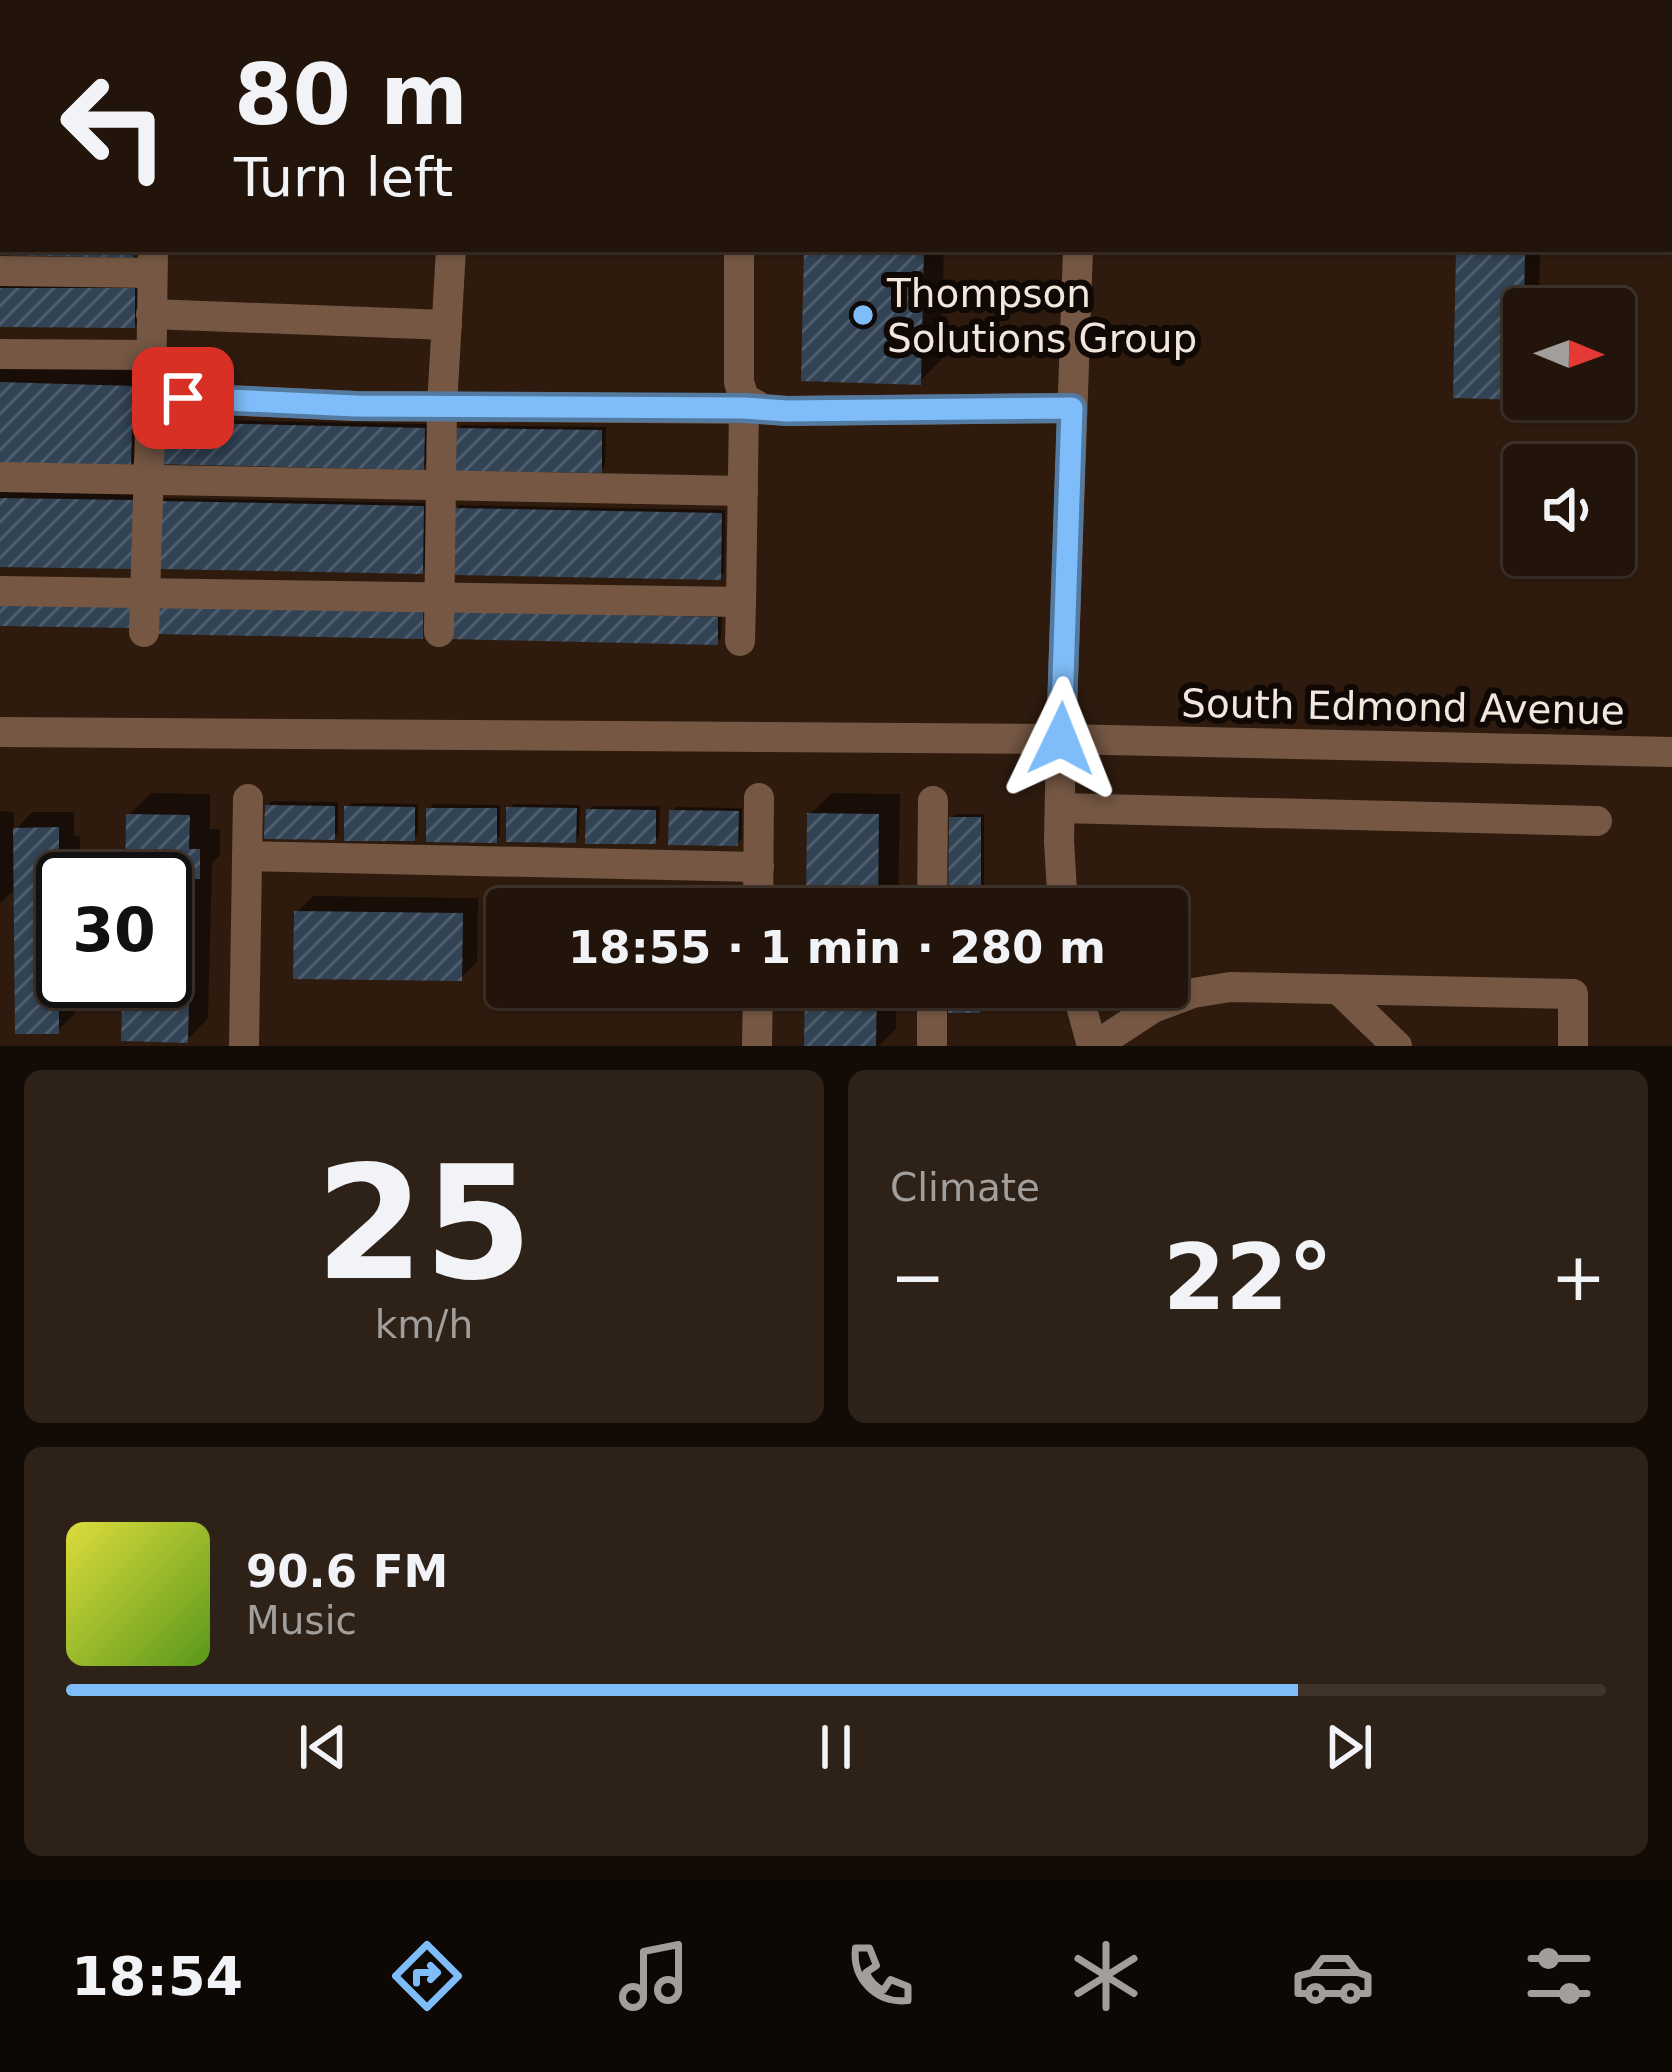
<!DOCTYPE html>
<html lang="en">
<head>
<meta charset="utf-8">
<style>
  body { margin:0; font-family:"DejaVu Sans",sans-serif; background:#2e2118; color:#f1f3f6; height:100vh; display:flex; flex-direction:column; font-size:45px; white-space:nowrap }
  * { box-sizing:border-box; margin:0 }
  p { font-size:39px; color:#a29e9c }
  .icon { flex:none; width:66px; height:66px; fill:none; stroke:currentColor; stroke-width:2; stroke-linecap:round; stroke-linejoin:round }
  .map { position:relative; height:1046px; overflow:hidden }
  .side { display:flex; flex-direction:column; gap:24px; padding:24px; background:#130b06; flex:1 }
  .side>* { flex:none }
  .banner { position:absolute; left:0px; top:0px; width:1674px; height:252px; box-shadow:0 3px 9px #0004,0 0 0 3px #3f332b; background:#22140a; color:#f1f3f6; overflow:hidden }
  .needle { width:78px; rotate:91deg }
  .buttons { position:absolute; left:1503px; top:288px; display:grid; gap:24px }
  .buttons a { display:grid; place-items:center; width:132px; height:132px; border-radius:12px; background:#22140a; box-shadow:0 3px 9px #0004,0 0 0 3px #3f332b; font-size:60px }
  .speed { position:absolute; left:36px; top:852px; display:flex; gap:24px; font-size:60px; font-weight:700; text-align:center }
  .speed>* { display:grid; place-content:center; width:156px; height:156px; border-radius:50%; background:#22140a; box-shadow:0 3px 9px #0004,0 0 0 3px #3f332b; line-height:1 }
  .speed .limit { border:6px solid #111; border-radius:18px; background:#fff; color:#111 }
  .pin { position:absolute; display:grid; place-items:center; width:102px; height:102px; color:#fff; margin:-51px; border-radius:24px; box-shadow:0 6px 18px #0006 }
  .me { position:absolute; width:132px; margin:-66px; rotate:2deg; stroke-linejoin:round; filter:drop-shadow(0 0 9px #0008) }
  .turn { display:flex; align-items:center; gap:42px; height:252px; padding:0 36px; font-size:54px }
  .turn .icon { width:156px; height:156px; stroke-width:2.5 }
  .turn b { display:block; font-size:84px; line-height:102px }
  .big { font-size:90px; font-weight:700; line-height:1.1 }
  .side .card { flex:1; display:flex; flex-direction:column; justify-content:center; gap:18px; min-width:0; padding:0 42px; border-radius:18px; background:#2e2118 }
  .side .dial { align-items:center; gap:0 }
  .dial b { font-size:156px; line-height:1 }
  .song { display:flex; align-items:center; gap:36px }
  .cover { width:144px; height:144px; border-radius:18px; background:linear-gradient(135deg,hsl(60 70% 55%),hsl(90 70% 35%)) }
  .played { height:12px; border-radius:6px; background:linear-gradient(90deg,#7fbdfa 80%,#3f332b 80%) }
  .keys { display:flex; justify-content:space-around; direction:ltr }
  .heat { display:flex; justify-content:space-between; align-items:center; font-size:66px; direction:ltr }
  .side .tiles { flex:1; display:grid; gap:24px; grid-template-columns:1fr 1fr }
  .card:last-child { grid-column:span 2 }
  .trip { position:absolute; left:486px; top:888px; width:702px; height:120px; border-radius:12px; background:#22140a; box-shadow:0 3px 9px #0004,0 0 0 3px #3f332b; font-weight:700; line-height:120px; text-align:center }
  .menu { display:flex; height:192px; justify-content:space-around; align-items:center; background:#0e0804; color:#a29e9c }
  .menu .icon { width:84px; height:84px }
  .menu .active { color:#7fbdfa }
  .menu b { font-size:54px; color:#f1f3f6 }
  .map>svg:first-child { display:block }
  .shadow { fill:#0007 }
  .building { fill:url(#building-hatch) }
  .lines { fill:none; stroke-linecap:round; stroke-linejoin:round }
  .minor { stroke:#755744; stroke-width:30 }
  .route-casing { stroke:#537ba2; stroke-width:30 }
  .route { stroke:#7fbdfa; stroke-width:21 }
  .poi-dot { fill:#7fbdfa; stroke:#100804; stroke-width:4.5 }
  .labels { text-anchor:middle; dominant-baseline:central; stroke-width:12; stroke-linejoin:round; paint-order:stroke }
  .poi-label { font-size:39px; fill:#f3e6dd; stroke:#100804; text-anchor:start }
  .street-label { font-size:39px; fill:#f3e6dd; stroke:#100804 }
</style>
</head>
<body>
<div class="map">
<svg width="1672" height="1046" viewBox="0 0 1672 1046">
  <defs>
    <pattern id="building-hatch" width="6" height="6" patternUnits="userSpaceOnUse" patternTransform="scale(3)"><rect width="6" height="6" fill="#314355"/><path d="M-1 1l2-2M0 6l6-6M5 7l2-2" fill="none" stroke="#4f5e6d"/></pattern>
  </defs>
  <rect width="100%" height="100%" fill="#2e1b0e"/>
  <g class="shadow">
    <rect x="0" y="57" width="3" height="50"/>
    <rect x="0" y="127" width="3" height="54"/>
    <polygon points="0,199 3,199 3,249 138,249 132,255 0,253"/>
    <polygon points="807,249 944,249 941,360 919,382"/>
    <polygon points="1464,249 1540,249 1539,309 1524,309 1524,393 1521,396 1459,254"/>
    <polygon points="0,272 150,273 150,308 134,325 0,324"/>
    <polygon points="0,361 154,365 152,443 130,465 0,462"/>
    <polygon points="165,419 429,424 428,462 423,467 160,424"/>
    <polygon points="462,425 606,427 605,466 600,470 457,429"/>
    <polygon points="0,478 154,480 131,566 0,564"/>
    <polygon points="165,498 428,503 427,567 422,571 161,502"/>
    <polygon points="460,505 725,510 724,573 719,577 456,509"/>
    <polygon points="457,607 722,613 721,637 717,642"/>
    <polygon points="151,793 210,794 210,829 220,829 220,855 212,863 208,1018 187,1040 125,1005 118,981 165,981 165,879 128,879 129,815"/>
    <polygon points="832,793 900,794 898,909 809,909 810,814"/>
    <polygon points="272,801 338,802 338,832 334,837 268,806"/>
    <polygon points="352,803 418,804 418,834 413,838 347,807"/>
    <polygon points="434,804 500,805 500,835 496,840 429,809"/>
    <polygon points="514,804 580,805 579,835 575,840 509,809"/>
    <polygon points="593,806 660,806 659,837 655,841 589,810"/>
    <polygon points="676,807 742,808 742,838 737,843 672,812"/>
    <polygon points="0,811 14,812 14,831 32,812 74,812 74,836 80,836 81,871 75,879 63,879 63,981 82,981 82,992 74,1000 74,1014 58,1031 16,889 0,903"/>
    <polygon points="956,814 984,814 984,906 981,909 951,909 952,818"/>
    <polygon points="313,896 478,898 477,962 461,978 297,912"/>
    <polygon points="555,899 720,901 720,909 545,909"/>
    <polygon points="808,987 897,987 896,1028 879,1046 807,1046"/>
  </g>
  <g class="building">
    <polygon points="0,249 133,249 133,258 0,255"/>
    <polygon points="804,249 924,249 921,385 801,381"/>
    <polygon points="1456,253 1525,254 1522,400 1453,398"/>
    <polygon points="0,288 135,288 135,328 0,327"/>
    <polygon points="0,382 133,386 131,468 0,465"/>
    <polygon points="157,422 425,428 424,470 156,464"/>
    <polygon points="454,428 602,430 602,473 454,471"/>
    <polygon points="0,498 134,500 133,569 0,567"/>
    <polygon points="158,501 424,506 423,574 157,569"/>
    <polygon points="453,508 722,513 721,580 452,575"/>
    <polygon points="0,603 131,605 131,628 0,626"/>
    <polygon points="154,606 423,611 423,639 153,634"/>
    <polygon points="449,611 718,617 718,645 448,639"/>
    <polygon points="265,805 335,806 335,840 264,839"/>
    <polygon points="344,806 415,807 415,841 344,841"/>
    <polygon points="506,807 577,808 576,843 506,842"/>
    <polygon points="426,808 497,808 497,843 426,842"/>
    <polygon points="586,809 656,810 656,844 585,844"/>
    <polygon points="669,810 739,811 738,846 668,845"/>
    <polygon points="807,813 879,814 878,909 806,909"/>
    <polygon points="126,814 190,815 189,849 200,849 200,879 192,879 188,1043 121,1041 122,1008 114,1008 115,981 165,981 165,879 125,879"/>
    <polygon points="949,817 981,817 981,909 948,909"/>
    <polygon points="59,827 59,851 65,851 65,879 63,879 63,891 59,890 60,926 63,926 60,972 63,972 63,981 66,981 67,1011 59,1011 59,1034 15,1034 13,828"/>
    <polygon points="294,911 463,913 462,981 293,979"/>
    <polygon points="805,987 877,987 876,1046 804,1046"/>
    <rect x="948" y="987" width="32" height="26"/>
  </g>
  <g class="lines">
    <g class="minor">
      <polyline points="543,3 544,0"/>
      <polyline points="996,3 996,0"/>
      <polyline points="1096,3 1097,0"/>
      <polyline points="0,55 3,55"/>
      <polyline points="0,128 3,128"/>
      <polyline points="0,201 3,201"/>
      <polyline points="153,249 151,397 356,406 763,409"/>
      <polyline points="739,249 739,382 744,398 763,409 787,411 1072,408"/>
      <polyline points="0,271 152,273"/>
      <polyline points="151,314 447,325"/>
      <polyline points="0,354 151,355"/>
      <polyline points="0,477 743,491"/>
      <polyline points="0,591 741,602 744,408"/>
      <polyline points="144,632 151,397"/>
      <polyline points="439,632 442,406 451,249"/>
      <polyline points="740,641 741,602"/>
      <polyline points="0,732 1061,739 1672,752"/>
      <polyline points="1060,808 1597,821"/>
      <polyline points="247,856 759,867"/>
      <polyline points="758,909 759,798"/>
      <polyline points="932,909 933,801"/>
      <polyline points="1063,909 1059,841 1061,739 1078,249"/>
      <polyline points="1076,987 1092,1046"/>
      <polyline points="1338,989 1397,1046"/>
      <polyline points="244,1046 248,799"/>
      <polyline points="757,1046 758,987"/>
      <polyline points="932,1046 932,987"/>
      <polyline points="1095,1046 1153,1008 1193,993 1230,987 1573,994 1573,1046"/>
    </g>
  </g>
  <g class="lines">
    <defs>
      <polyline id="route" points="183,398 356,406 744,408 787,411 1072,408 1061,739"/>
    </defs>
    <use href="#route" class="route-casing"/>
    <use href="#route" class="route"/>
  </g>
  <circle class="poi-dot" cx="863" cy="315" r="12"/>
  <g class="labels">
    <g class="poi-label">
      <text x="887" y="293">Thompson<tspan x="887" dy="45">Solutions Group</tspan></text>
    </g>
    <g class="street-label">
      <text transform="translate(1403 707) rotate(1)">South Edmond Avenue</text>
    </g>
  </g>
</svg>
<div class="buttons">
<a><svg class="needle" viewBox="-14 -14 28 28"><path d="M0-13l5 13h-10z" fill="#e53935"/><path d="M0 13l5-13h-10z" fill="#a29e9c"/></svg></a>
<a><svg class="icon" aria-label="sound" viewBox="0 0 24 24"><path d="M4 9h4l5-4v14l-5-4H4zM17 9q2 3 0 6"/></svg></a>
</div>
<div class="speed"><div class="limit">30</div></div>
<div class="pin" style="left:183px;top:398px;background:#d93025"><svg class="icon" aria-label="arrive" viewBox="0 0 24 24"><path d="M6 21V4h12l-3 4 3 4H6"/></svg></div>
<svg class="me" style="left:1061px;top:739px" viewBox="-20 -20 40 40"><path d="M0-17L14 15 0 8-14 15z" fill="#7fbdfa" stroke="#fff" stroke-width="4"/></svg>
<div class="trip">18:55 · 1 min · 280 m</div>
<div class="banner">
<div class="turn"><svg class="icon" aria-label="left" viewBox="0 0 24 24"><path d="M17 20v-9H6M10 6l-5 5 5 5"/></svg><div><b>80 m</b>Turn left</div></div>
</div>
</div>
<section class="side">
<div class="tiles">
<div class="card dial"><b>25</b><p>km/h</p></div>
<div class="card"><p>Climate</p>
<div class="heat"><a>−</a><b class="big">22°</b><a>+</a></div>
</div>
<div class="card">
<div class="song"><i class="cover"></i><div><b>90.6 FM</b><p>Music</p></div></div>
<div class="played"></div>
<div class="keys"><svg class="icon" aria-label="previous" viewBox="0 0 24 24"><path d="M18 5L8 12l10 7zM5 5v14"/></svg><svg class="icon" aria-label="pause" viewBox="0 0 24 24"><path d="M8 5v14M16 5v14"/></svg><svg class="icon" aria-label="next" viewBox="0 0 24 24"><path d="M6 5l10 7-10 7zM19 5v14"/></svg></div>
</div>
</div>
</section>
<nav class="menu">
<b>18:54</b>
<svg class="icon active" aria-label="directions" viewBox="0 0 24 24"><path d="M12 3l9 9-9 9-9-9zM9 14v-3h6M13 9l2 2-2 2"/></svg>
<svg class="icon" aria-label="music" viewBox="0 0 24 24"><path d="M9 18V5l10-2v13"/><circle cx="6" cy="18" r="3"/><circle cx="16" cy="16" r="3"/></svg>
<svg class="icon" aria-label="phone" viewBox="0 0 24 24"><path d="M5 4h4l2 5-3 2q2 4 5 5l2-3 5 2v4C11 20 4 13 5 4z"/></svg>
<svg class="icon" aria-label="climate" viewBox="0 0 24 24"><path d="M12 3v18M4 7l16 10M4 17L20 7"/></svg>
<svg class="icon" aria-label="car" viewBox="0 0 24 24"><path d="M5 17H2v-5l4-1 3-4h7l3 4 3 1v5h-3M9 17h6M6 11h13"/><circle cx="7" cy="17" r="2"/><circle cx="17" cy="17" r="2"/></svg>
<svg class="icon" aria-label="filters" viewBox="0 0 24 24"><path d="M4 7h16M4 17h16"/><circle cx="9" cy="7" r="2"/><circle cx="15" cy="17" r="2"/></svg>
</nav>
</body>
</html>
